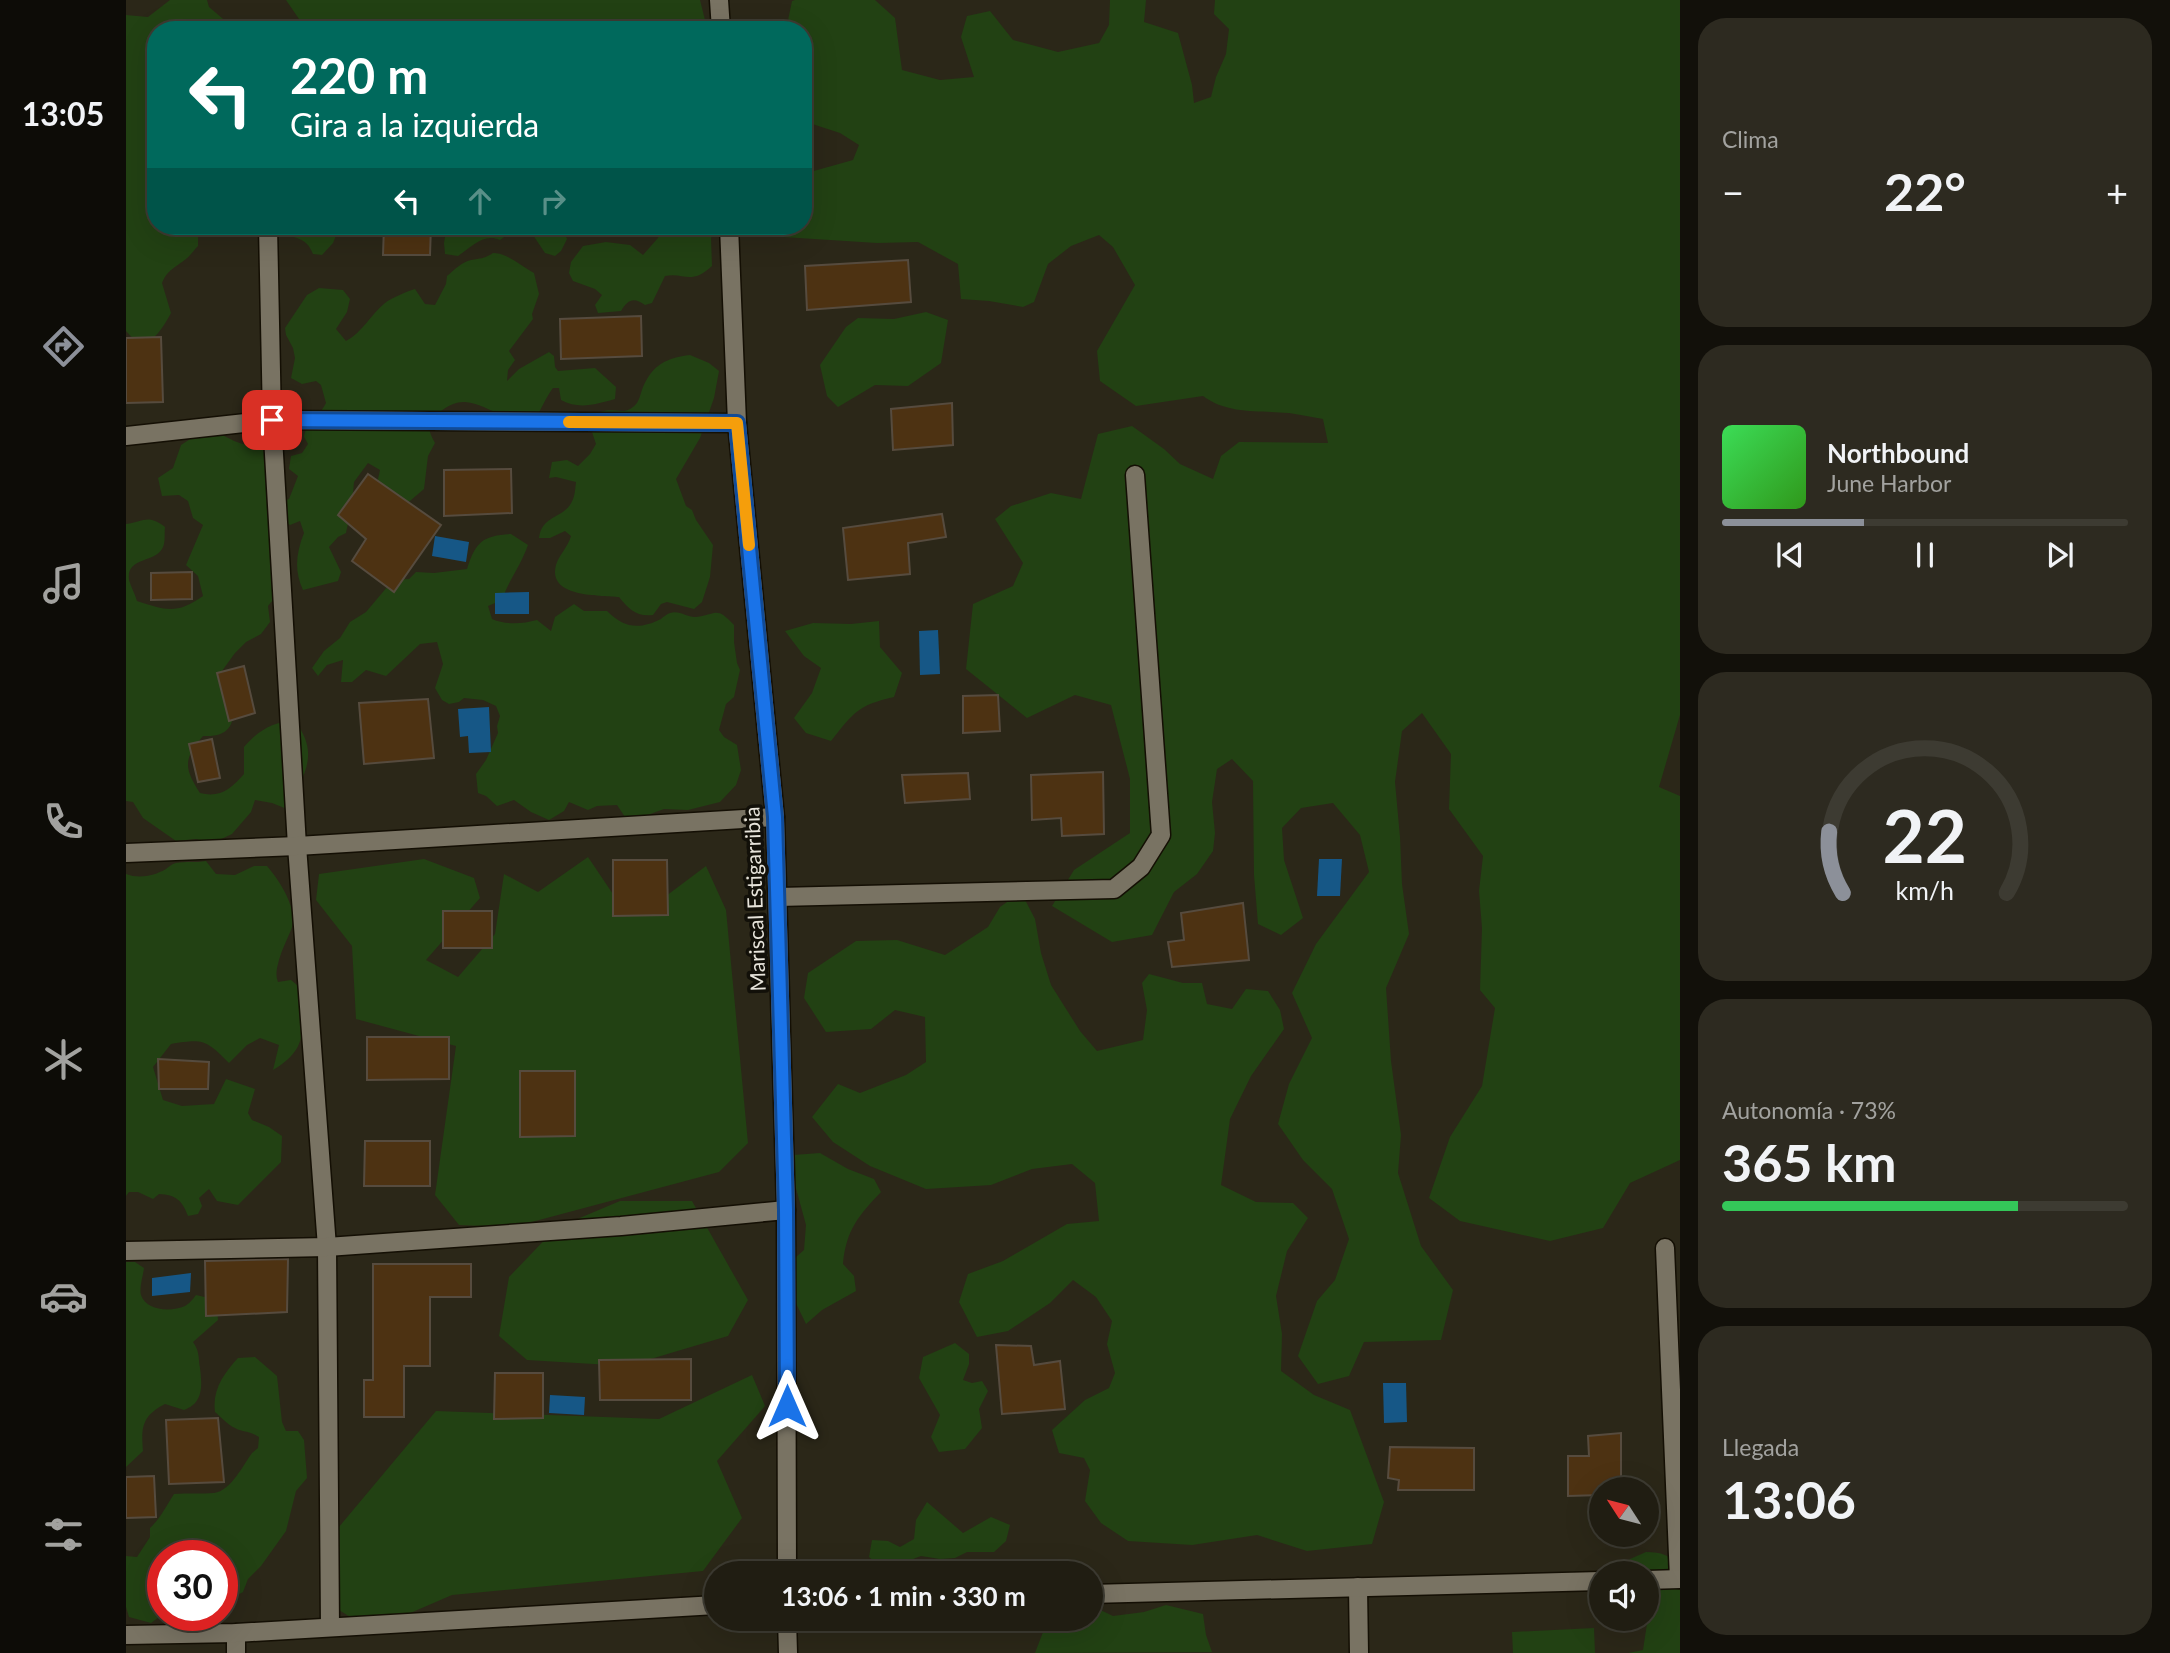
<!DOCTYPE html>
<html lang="es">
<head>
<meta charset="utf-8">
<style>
  body { margin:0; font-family:Lato,sans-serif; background:#2d2a20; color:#f1f3f6; height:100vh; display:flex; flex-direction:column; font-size:26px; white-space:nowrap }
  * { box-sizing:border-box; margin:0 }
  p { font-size:23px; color:#a2a29f }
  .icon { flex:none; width:38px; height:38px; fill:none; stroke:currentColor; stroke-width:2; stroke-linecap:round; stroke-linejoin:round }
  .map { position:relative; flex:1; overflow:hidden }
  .side { display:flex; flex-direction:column; gap:18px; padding:18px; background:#12100a; width:490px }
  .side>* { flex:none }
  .guide { position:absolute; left:21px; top:21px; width:665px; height:214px; border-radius:28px; box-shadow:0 7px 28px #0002,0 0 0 2px #3d3b32; background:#00695c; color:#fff; overflow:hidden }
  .needle { width:46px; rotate:306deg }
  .buttons { position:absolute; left:1463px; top:1477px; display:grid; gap:14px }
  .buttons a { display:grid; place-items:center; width:70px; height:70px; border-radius:50%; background:#201d12; box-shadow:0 7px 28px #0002,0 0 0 2px #3d3b32; font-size:35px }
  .speed { position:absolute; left:21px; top:1540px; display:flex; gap:14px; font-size:35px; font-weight:700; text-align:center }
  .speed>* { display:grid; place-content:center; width:91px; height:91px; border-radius:50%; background:#201d12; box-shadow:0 7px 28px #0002,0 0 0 2px #3d3b32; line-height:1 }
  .speed .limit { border:10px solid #d22; background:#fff; color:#111 }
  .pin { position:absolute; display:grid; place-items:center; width:60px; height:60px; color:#fff; margin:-30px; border-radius:14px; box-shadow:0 4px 10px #0006 }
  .me { position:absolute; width:77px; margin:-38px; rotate:0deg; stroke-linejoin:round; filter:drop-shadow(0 0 5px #0008) }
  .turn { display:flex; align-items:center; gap:24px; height:147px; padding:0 28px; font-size:32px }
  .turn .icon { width:91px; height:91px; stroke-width:2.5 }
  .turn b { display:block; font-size:49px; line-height:60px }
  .lanes { display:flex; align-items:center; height:66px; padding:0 28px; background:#0003; justify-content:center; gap:35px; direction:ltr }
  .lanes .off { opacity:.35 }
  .big { font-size:52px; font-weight:700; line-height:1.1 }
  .side .widget { flex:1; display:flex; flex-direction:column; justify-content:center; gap:10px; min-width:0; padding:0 24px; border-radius:28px; background:#2d2a20 }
  .side .dial { align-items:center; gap:0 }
  .dial svg { height:182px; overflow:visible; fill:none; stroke:#3d3b32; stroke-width:7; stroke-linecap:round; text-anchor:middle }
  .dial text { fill:#f1f3f6; stroke:none }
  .song { display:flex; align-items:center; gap:21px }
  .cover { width:84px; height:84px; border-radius:10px; background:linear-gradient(135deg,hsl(130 70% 55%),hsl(110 70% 35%)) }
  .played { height:7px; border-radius:4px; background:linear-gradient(90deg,#8c9099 35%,#3d3b32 35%) }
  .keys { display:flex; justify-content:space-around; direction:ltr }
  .heat { display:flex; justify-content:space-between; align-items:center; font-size:38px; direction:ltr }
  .charge { height:10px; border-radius:5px; background:linear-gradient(90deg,#34c759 73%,#3d3b32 0) }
  .trip { position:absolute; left:578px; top:1561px; width:399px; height:70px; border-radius:35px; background:#201d12; box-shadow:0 7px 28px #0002,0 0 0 2px #3d3b32; font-weight:700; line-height:70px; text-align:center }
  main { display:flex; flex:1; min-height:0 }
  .tabs { display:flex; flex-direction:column; width:126px; justify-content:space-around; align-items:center; background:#0d0c07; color:#a2a29f }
  .tabs .icon { width:49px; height:49px }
  .tabs .current { color:#8c9099 }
  .tabs b { font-size:32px; color:#f1f3f6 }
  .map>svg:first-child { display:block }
  .green { fill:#224113 }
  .water { fill:#165786 }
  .building { fill:#4d3212; stroke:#564b3e; stroke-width:2 }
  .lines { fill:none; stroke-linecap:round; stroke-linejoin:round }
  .street-casing { stroke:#140f04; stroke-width:21 }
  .street { stroke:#797363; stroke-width:18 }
  .route-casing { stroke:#114b97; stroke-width:18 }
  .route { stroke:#1a73e8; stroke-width:12 }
  .slow { stroke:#f59e0b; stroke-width:12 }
  .labels { text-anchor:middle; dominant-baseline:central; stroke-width:7; stroke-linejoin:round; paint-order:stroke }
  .street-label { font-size:21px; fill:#e7e4db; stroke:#121009 }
</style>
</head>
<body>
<main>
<nav class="tabs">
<b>13:05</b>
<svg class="icon current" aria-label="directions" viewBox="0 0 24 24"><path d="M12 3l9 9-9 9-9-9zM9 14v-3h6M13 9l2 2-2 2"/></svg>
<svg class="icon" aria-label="music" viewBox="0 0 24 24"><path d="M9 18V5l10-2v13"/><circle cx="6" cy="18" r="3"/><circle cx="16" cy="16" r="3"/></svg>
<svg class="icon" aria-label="phone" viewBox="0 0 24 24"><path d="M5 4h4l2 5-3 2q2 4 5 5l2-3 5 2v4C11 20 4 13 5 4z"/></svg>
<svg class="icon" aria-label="climate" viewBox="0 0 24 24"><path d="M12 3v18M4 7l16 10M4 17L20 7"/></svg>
<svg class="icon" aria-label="car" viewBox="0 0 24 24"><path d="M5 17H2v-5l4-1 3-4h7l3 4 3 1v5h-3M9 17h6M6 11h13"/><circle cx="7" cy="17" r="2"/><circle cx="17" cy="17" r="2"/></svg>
<svg class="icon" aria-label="filters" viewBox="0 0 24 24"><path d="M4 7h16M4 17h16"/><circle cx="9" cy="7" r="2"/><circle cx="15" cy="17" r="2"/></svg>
</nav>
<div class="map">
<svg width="1554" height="1653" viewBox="0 0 1554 1653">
  <rect width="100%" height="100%" fill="#2b2718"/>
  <g class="green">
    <path d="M44,0h37l2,7 27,23h-80v196h46l-4,5v15c-4,4 -8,10 -12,13 -11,9 -18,10 -24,24l9,30c-7,13 -17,30 -32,32l-13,-14v-316l22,2z"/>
    <polygon points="160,0 574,0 580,24 579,30 172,30 173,19"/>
    <path d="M669,0h80l20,18 7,52 38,10 34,-3 -13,-40 6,-21 23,-5 23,29 45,12 41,-9 10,-18 1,-25h36l-2,22 34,11 14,52 2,18 17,-6 5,-20 10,-23 3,-25 -15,-15 1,-14h465v715l-21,72 21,9v364l-50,23 -27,45 -53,13 -90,-20 -31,-23 21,-61 32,-51 13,-78 -15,-18 2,-62 -3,-37 4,-35 -34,-47 2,-55 -29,-41 -20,18 -7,51 5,55 2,47 7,50 -23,54 5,73 10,74 -3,38 23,73 32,44 -12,50 -77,2 -15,34 -31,8 -20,-28 19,-55 18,-21 14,-41 -17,-50 -29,-29 -25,-36 11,-40 23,-46 -20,-45 24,-49 53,-72 -9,-37 -27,-32 -32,5 -19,20 2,32 19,58 -22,17 -23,-11 -4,-49 -1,-94 -21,-22 -15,10 -5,33 3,31 -2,18 -16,23 -23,18 -22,43 -40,7 -60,-36 22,-36 56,-37v-54l-19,-74 -36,-10 -48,23 -61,-49 7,-65 40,-18 10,-23 -28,-44 16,-13 40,-13 30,6 17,-65 34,-8 32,23 16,15 33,15 8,-23 18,-14 89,1 -5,-24c-11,-2 -22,-4 -34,-6 -31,-3 -60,2 -86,-17l-67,10 -36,-25 -3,-30 38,-66 -22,-38 -14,-12 -28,11 -23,18 -14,38 -11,5 -34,-6 -28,-2 -3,-35 -40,-22 -41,1 -94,-6 -6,-11h26v-52l50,-14 6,-15 -19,-12 -37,-12v-91h-17l6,-29z"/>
    <path d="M155,226h59l-7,17 -11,12 -9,-1c-7,-19 -20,-14 -32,-23z"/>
    <path d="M321,226h114l6,13 -6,12 -6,5 -10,-3 -12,-18 -18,-6 -15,11c-17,-7 -28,7 -42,16l-13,-2 -1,-11z"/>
    <path d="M535,226h57l-7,12 1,28c-22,20 -27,6 -47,10l-13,27 -7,2c-11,-8 -17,-6 -24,6l-23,2 -3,-8 7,-10 -7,-6 -22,-8 -4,-8 2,-11 12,-16 23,-4 24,3 13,10 15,-17z"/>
    <path d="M367,253c15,0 28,13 41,20l5,21 -7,20 1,5 -24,32 6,9 -7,10 -1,11 12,-12 30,-17 5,4 1,11 3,4 37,-3 21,19 -1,12c-18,5 -36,11 -54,1l-2,-12h-6c-13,17 -14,37 -38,44l-8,-3 -5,-15c-13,-3 -22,-11 -37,-12 -14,-1 -37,14 -35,30 1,4 3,7 5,11l-7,13 -4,33 -20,17 -28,-18 4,-18 -12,-7 -14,19 -2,22 -6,29 -8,4 -9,10 12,25 -3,9 -35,9c-9,-19 -7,-37 1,-57l-4,-12 -10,4 -4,-2 -3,-22 6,-2 9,-23 -9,-7 2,-13 11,-3 6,-9 -4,-7c2,-14 16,-21 22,-34l-5,-18 -5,-4 -14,3 -11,-6 4,-20 -2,-10 -7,-13 -1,-7 22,-33 12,-7 24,2 7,9 -3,13 -11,17 10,12c16,-8 25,-27 39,-38 6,-5 23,-12 30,-14l10,15 10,1 11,-21 1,-8c7,-6 15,-14 24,-16 10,-2 13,-1 22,-7z"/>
    <polygon points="800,312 822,320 815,363 782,386 749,385 712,407 701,396 694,365 720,327 732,318 768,319"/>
    <path d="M564,355l19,8 10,8 -5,27 -14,40 -24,41 10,27 6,4 4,10 17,25 -3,32 -8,25 -8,7 -27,-7 -6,2 -8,11c-17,2 -24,-6 -34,-18 -18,-2 -72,1 -63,-32 3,-10 12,-18 15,-29l-6,-5 -15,7h-11c3,-22 21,-19 31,-33 5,-7 5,-15 6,-23l-20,-5 -7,1 3,-16 15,-2 11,6 12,-12 6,-10 -8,-24c21,-19 32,-2 45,-13 7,-5 7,-13 10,-20 10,-23 24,-29 47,-32z"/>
    <path d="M91,431c21,15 29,12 50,20l17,120 6,8 -22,27 2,16 -9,12 -15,8 -11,11 -13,18 10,10c2,28 9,57 -29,55 -20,23 -19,32 -3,57 20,5 31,-4 44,-19v-27c15,-17 27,-24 50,-27 27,34 10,55 -7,89l-15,-6 -17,-3 -4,12 -19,22 -19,9 -17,-4 -20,2 -33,-23 -10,-16 -7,-1v-277c18,-3 23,-10 39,3 -1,7 1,16 -3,22 -8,14 -36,8 -33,31 2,7 6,14 8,21 29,9 39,14 66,-5l-5,-20 -12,-11 17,-40 -10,-7 -5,-17 -9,-6 -17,1 -4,-18 15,-10 8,-23 20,-13z"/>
    <path d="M385,534l17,11c-7,20 -19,35 -26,55l-14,6 4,13c14,6 30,5 45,1l14,11 4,-14 19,-13 10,7h23c17,17 32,19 54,8 2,-2 6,-5 9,-6 10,-3 18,5 26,4 22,-3 20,-11 38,8v17l3,21 3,7 -6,27 -8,7 -7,26 5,7 13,8 4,25 -5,15 -16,17 -32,8 -24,-1 -22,8h-17l-8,-12 -20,1 -9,4 -19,-8 -5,9 -15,9 -18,-8 -17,-12 -17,6 -11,-10 -8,-3 -2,-19 10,-14 12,-27 -1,-7 3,-10 -4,-10 -13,-6 -19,-2 -5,4 -10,2 -7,-4 -7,-12 8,-24 -6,-22 -17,2 -34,32 -20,-6 -14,12h-11l2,-22 -16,5 -9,11 -6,-8 12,-17 16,-13 10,-16 16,-10 27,-32 16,-1 7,-7 18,1 33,-4c9,-28 16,-33 44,-35z"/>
    <path d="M753,621l1,26 22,26 -8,24c-36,8 -41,16 -63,44l-25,-8 -12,-15 18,-25 9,-25 -17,-12 -19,-25 28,-8 38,1z"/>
    <polygon points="462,857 495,906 520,911 580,866 600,910 622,1143 593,1172 387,1227 333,1225 309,1195 330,1046 230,1019 226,946 190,900 193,874 298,859 348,878 354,898 300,960 332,977 369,934 378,874 412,892"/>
    <path d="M80,861l10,13 19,1 19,-9h13c13,15 32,44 24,64 -4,10 -9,19 -12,30 -2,8 -4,14 -1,22l13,-2 6,5c6,39 15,62 -24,85l6,-25 -19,-7 -13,7 -18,18c-24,-24 -26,-24 -58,-19l-18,23 10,33 19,6 32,-2 12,-25 29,10 -7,24 4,7 17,7 13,9 -1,26 -43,43 -21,-4 -8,-12 -10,9 3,8 -4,8 -10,2c-6,-16 -12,-21 -29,-22l-6,5 -15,-7h-9l-3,4v-322c13,5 28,2 40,-5 2,-2 8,-6 10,-6 9,-2 20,0 30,-2z"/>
    <polygon points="895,892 909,919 915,953 925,985 954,1031 971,1051 1017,1040 1021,1010 1016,983 1023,974 1057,983 1076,983 1081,1004 1106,1009 1120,989 1142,991 1154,1010 1158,1029 1125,1076 1104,1119 1095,1185 1130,1202 1167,1203 1182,1218 1161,1251 1150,1296 1156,1334 1155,1371 1188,1395 1224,1410 1258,1502 1246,1544 1181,1551 1131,1535 1066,1545 1002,1541 975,1523 959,1501 964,1470 958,1458 933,1453 926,1430 959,1400 983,1388 989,1373 981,1344 986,1321 970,1297 947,1280 924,1303 882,1331 851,1337 833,1302 842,1274 877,1261 941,1224 973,1221 969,1183 946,1164 906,1169 865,1185 800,1189 744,1166 707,1142 686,1117 712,1084 734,1093 780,1075 800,1062 799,1017 769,1010 745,1029 700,1032 678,998 682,973 730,941 771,940 819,955 862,927 874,907"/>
    <path d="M694,1153l28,16 26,10 7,13c-22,23 -35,38 -38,72l11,12 2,15 -34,19 -16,14 -17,-35 -3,-23 18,-16 2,-25 -12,-44 -1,-26z"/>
    <polygon points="494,1201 566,1201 622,1300 602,1336 501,1366 401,1360 373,1336 383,1277 430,1228"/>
    <path d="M0,1262h9l9,6c-1,8 -5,20 -3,27 5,16 30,17 44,11 4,-2 8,-7 11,-11l17,4 4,10 1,11 -25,22c7,10 5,15 7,26 2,17 4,35 -16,42l-19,-6c-23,12 -24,23 -22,47l-17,16z"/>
    <polygon points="829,1343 843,1354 843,1364 837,1380 846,1383 856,1381 862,1391 853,1409 856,1428 839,1449 813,1452 805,1437 814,1415 793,1378 797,1357"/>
    <path d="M129,1357l22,19 5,46 4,9h12l6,9 3,38 -11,13 -10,40 -25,35 -13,13 -5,13 -16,9 -5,-1v-44h-59v58l-12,9 -22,-6 -3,-10v-51l11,1 13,-20v-9c11,-10 16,-22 24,-34 14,-1 28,0 40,-1 17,-2 29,-28 38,-40l6,-5 1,-11c-11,-7 -15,-4 -24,-9 -7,-3 -14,-11 -20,-16 -3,-22 9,-39 23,-54z"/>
    <polygon points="626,1375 639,1406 591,1461 616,1518 577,1571 326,1595 245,1630 197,1600 197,1546 310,1411 533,1419"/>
    <polygon points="801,1502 837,1533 865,1517 884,1525 880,1541 868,1552 841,1552 829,1558 814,1559 795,1556 779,1562 755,1567 743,1557 746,1540 762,1541 774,1547 788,1539 790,1520"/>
    <path d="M1520,1552c16,0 23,3 34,14v87h-52l15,-3 5,-33 -1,-44h-27l10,-14z"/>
    <polygon points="964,1605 987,1616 1018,1612 1040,1605 1077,1614 1080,1635 1086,1652 909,1653 922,1619 964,1619"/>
    <polygon points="1468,1628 1469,1653 1387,1653 1386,1632"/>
  </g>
  <g class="water">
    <polygon points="309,536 343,542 340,562 306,556"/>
    <polygon points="403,592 403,614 369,614 369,593"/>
    <polygon points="812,630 814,674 794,675 793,631"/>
    <polygon points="363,707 365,752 343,753 342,736 334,737 332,709"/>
    <polygon points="1193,859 1216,859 1214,896 1191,896"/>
    <polygon points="65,1273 64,1292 26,1296 26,1278"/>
    <polygon points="1257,1383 1280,1383 1281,1422 1258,1423"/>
    <polygon points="424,1395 459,1397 458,1415 423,1413"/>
  </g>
  <g class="building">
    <polygon points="258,226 305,226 304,255 257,255"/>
    <polygon points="782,260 785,302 681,310 679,266"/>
    <polygon points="515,316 516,356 435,359 434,319"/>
    <polygon points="35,337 37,402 0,403 0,338"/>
    <polygon points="826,403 827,445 767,450 765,409"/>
    <polygon points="385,469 386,513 318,516 318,470"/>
    <polygon points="242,474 315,525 268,592 226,561 240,539 212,515"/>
    <polygon points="816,514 820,537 782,543 784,574 722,580 717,528"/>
    <polygon points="66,572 66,599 25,600 25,573"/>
    <polygon points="118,666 129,713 103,721 91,673"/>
    <polygon points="872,695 874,731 837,733 837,696"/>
    <polygon points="302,699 308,758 238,764 233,703"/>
    <polygon points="86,739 94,778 72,782 63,744"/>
    <polygon points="977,772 978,834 936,836 935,818 906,820 905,775"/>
    <polygon points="842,773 844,799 779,803 776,775"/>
    <polygon points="487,860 541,860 542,915 487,916"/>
    <polygon points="1117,903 1123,960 1046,967 1042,942 1058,940 1055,913"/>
    <rect x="317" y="911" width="49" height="37"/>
    <polygon points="241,1037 323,1037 323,1079 241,1080"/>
    <polygon points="32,1059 83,1062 82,1089 33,1089"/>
    <polygon points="394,1071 449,1071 449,1136 394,1137"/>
    <polygon points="239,1141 304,1141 304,1186 238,1186"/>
    <polygon points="162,1259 161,1312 80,1316 79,1261"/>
    <polygon points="247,1264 345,1264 345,1297 304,1297 304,1366 278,1366 278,1417 238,1417 238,1380 247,1380"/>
    <polygon points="870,1345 905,1346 908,1365 934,1361 939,1409 876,1414"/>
    <polygon points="565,1359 565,1400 474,1400 473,1360"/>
    <polygon points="369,1373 417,1373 417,1418 368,1419"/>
    <polygon points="92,1418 98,1482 43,1484 40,1420"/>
    <polygon points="1495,1433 1495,1489 1475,1489 1475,1495 1442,1496 1442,1456 1463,1456 1462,1436"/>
    <polygon points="1264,1447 1348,1448 1348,1490 1272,1490 1273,1480 1262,1478"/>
    <polygon points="28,1476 30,1517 0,1518 0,1477"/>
  </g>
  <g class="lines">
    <defs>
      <g id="street">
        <polyline points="593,0 595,30"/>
        <polyline points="142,226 146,420 171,846 201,1247 204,1626"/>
        <polyline points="603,226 611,423 649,817 660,1210 661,1573"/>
        <polyline points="0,436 146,420 611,423"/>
        <polyline points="0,853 171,846 649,817"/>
        <polyline points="652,897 988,889 1015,867 1035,835 1009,475"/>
        <polyline points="1539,1248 1553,1579"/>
        <polyline points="0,1251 201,1247 495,1226 660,1210"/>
        <polyline points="1521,1580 1554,1579"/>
        <polyline points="1232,1587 1233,1653"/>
        <polyline points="964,1594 1475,1581"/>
        <polyline points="661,1619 662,1653"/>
        <polyline points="110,1633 110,1653"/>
        <polyline points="0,1635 110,1633 590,1605"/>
      </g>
    </defs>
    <use href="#street" class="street-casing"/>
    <use href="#street" class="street"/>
  </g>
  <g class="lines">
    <defs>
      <polyline id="route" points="146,420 611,423 649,817 660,1210 661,1406"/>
    </defs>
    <use href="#route" class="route-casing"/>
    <use href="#route" class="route"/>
    <polyline class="slow" points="443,422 611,423 623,545"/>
  </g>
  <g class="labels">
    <g class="street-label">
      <text transform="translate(628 899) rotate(-92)">Mariscal Estigarribia</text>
    </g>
  </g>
</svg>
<div class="buttons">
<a><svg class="needle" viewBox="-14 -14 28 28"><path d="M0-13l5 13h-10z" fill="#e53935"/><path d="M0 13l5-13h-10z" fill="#a2a29f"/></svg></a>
<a><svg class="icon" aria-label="sound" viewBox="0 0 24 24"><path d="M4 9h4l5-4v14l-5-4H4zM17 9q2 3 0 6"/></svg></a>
</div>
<div class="speed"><div class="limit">30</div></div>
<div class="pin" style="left:146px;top:420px;background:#d93025"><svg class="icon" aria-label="arrive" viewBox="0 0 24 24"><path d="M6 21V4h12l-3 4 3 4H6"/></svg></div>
<svg class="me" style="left:661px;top:1406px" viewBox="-20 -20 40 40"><path d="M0-17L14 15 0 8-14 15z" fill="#1a73e8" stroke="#fff" stroke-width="4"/></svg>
<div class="trip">13:06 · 1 min · 330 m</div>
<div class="guide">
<div class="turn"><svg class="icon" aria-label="left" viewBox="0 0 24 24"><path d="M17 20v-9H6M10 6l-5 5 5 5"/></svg><div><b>220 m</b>Gira a la izquierda</div></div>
<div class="lanes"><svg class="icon" aria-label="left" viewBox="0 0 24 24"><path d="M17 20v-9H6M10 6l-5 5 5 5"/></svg><svg class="icon off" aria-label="ahead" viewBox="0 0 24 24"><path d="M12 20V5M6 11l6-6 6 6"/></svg><svg class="icon off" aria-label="right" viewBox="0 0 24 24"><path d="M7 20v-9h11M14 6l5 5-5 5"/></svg></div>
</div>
</div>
<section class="side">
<div class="widget"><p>Clima</p>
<div class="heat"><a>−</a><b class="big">22°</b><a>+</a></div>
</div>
<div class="widget">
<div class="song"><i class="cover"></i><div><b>Northbound</b><p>June Harbor</p></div></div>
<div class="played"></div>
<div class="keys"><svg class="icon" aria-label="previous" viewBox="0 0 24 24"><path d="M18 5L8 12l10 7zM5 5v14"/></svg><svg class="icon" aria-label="pause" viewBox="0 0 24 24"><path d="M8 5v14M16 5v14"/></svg><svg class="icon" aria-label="next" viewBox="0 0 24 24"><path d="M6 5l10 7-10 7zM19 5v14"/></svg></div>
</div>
<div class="widget dial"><svg viewBox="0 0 100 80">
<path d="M14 69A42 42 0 1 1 86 69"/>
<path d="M14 69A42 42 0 0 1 8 42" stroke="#8c9099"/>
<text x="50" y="56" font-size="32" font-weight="700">22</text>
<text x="50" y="72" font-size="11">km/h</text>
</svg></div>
<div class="widget"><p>Autonomía · 73%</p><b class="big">365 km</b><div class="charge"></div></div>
<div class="widget"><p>Llegada</p><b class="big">13:06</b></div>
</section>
</main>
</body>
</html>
